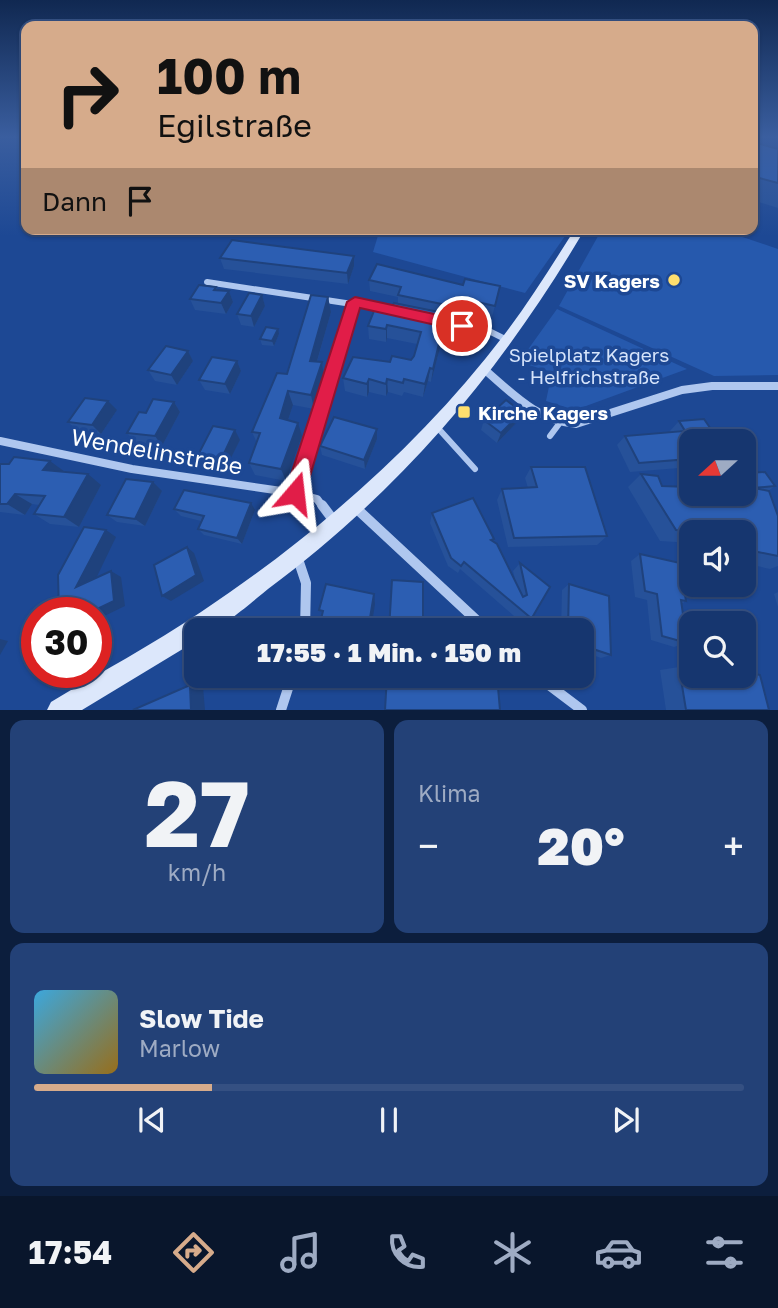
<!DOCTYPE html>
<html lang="de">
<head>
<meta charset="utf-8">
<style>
  body { margin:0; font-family:"Golos Text",sans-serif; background:#234177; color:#f1f3f6; height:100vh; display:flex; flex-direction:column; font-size:26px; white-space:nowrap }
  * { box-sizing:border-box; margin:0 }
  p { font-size:23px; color:#9eabc3 }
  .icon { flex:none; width:38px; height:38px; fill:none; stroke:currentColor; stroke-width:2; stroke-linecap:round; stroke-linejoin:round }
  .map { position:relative; height:710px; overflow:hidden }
  .panel { display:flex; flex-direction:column; gap:10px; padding:10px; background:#0c1e3d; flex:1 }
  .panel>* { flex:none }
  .hud { position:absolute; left:21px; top:21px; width:737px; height:214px; border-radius:14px; box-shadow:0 2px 5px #0004,0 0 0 2px #355082; background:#d6ab8b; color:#111; overflow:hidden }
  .needle { width:46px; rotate:249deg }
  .tools { position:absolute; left:679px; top:429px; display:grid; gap:14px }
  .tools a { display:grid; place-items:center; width:77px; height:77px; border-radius:14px; background:#16366f; box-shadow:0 2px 5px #0004,0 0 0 2px #355082; font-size:35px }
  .speed { position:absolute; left:21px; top:597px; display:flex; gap:14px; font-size:35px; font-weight:700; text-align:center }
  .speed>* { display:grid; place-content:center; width:91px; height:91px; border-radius:50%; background:#16366f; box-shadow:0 2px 5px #0004,0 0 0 2px #355082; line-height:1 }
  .speed .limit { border:10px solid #d22; background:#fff; color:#111 }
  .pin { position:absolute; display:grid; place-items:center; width:60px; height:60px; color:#fff; margin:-30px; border:4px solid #fff; border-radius:50%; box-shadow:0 2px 7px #0007 }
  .me { position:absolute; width:77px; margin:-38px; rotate:17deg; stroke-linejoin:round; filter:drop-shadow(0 0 5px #0008) }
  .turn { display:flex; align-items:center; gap:24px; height:147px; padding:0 21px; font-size:32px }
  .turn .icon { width:91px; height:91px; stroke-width:2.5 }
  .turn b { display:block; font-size:49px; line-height:60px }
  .then { display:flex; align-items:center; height:66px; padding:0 21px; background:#0003; gap:14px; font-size:26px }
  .big { font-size:52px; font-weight:800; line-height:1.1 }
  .panel .card { flex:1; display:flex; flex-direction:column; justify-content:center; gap:10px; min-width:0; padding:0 24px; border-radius:14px; background:#234177 }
  .panel .dial { align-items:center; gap:0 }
  .dial b { font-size:91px; line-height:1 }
  .song { display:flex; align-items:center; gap:21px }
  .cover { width:84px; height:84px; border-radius:10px; background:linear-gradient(135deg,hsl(200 70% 55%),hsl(40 70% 35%)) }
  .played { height:7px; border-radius:4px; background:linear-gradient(90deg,#d6ab8b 25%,#355082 25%) }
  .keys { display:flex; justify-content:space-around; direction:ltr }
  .heat { display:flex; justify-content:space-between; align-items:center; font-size:38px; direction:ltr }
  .panel .tiles { flex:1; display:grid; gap:10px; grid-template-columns:1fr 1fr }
  .card:last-child { grid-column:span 2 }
  .trip { position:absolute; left:184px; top:618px; width:410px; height:70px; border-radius:14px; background:#16366f; box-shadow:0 2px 5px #0004,0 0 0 2px #355082; font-weight:800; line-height:70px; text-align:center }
  .dock { display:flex; height:112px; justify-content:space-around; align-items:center; background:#09162c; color:#9eabc3 }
  .dock .icon { width:49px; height:49px }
  .dock .active { color:#d6ab8b }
  .dock b { font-size:32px; color:#f1f3f6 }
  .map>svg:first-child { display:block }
  .green { fill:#2659ad }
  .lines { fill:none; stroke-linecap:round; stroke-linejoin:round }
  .lane { stroke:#afc7ef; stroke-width:6 }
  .street-far2 { stroke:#afc7ef; stroke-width:6 }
  .street-far1 { stroke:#afc7ef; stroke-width:8 }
  .street { stroke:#afc7ef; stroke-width:10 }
  .secondary { fill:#dce7fb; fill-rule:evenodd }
  .wall { fill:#265199 }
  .shaded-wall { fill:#1f427d }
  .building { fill:#2c5eb2; stroke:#1f427d; stroke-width:2 }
  .route { fill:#e11d48; stroke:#92132f; stroke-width:2 }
  .poi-dot { fill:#fedf6e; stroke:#1d4894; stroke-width:2.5 }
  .labels { text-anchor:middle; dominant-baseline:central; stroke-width:7; stroke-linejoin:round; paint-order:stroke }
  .poi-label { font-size:19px; font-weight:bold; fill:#fff; stroke:#1d4894; text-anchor:end }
  .park-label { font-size:19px; fill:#d6e4fb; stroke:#1d4894 }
  .near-street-label { font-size:23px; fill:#fff; stroke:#1d4894 }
</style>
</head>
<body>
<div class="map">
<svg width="778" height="710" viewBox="0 0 778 710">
  <rect width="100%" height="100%" fill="#1d4894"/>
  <g class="green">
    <polygon points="380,229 570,229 525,293 373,252"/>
    <polygon points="602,229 719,229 778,249 778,375 714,376 559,306"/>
    <polygon points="557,309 687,369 575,410 546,401 552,372 519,362"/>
  </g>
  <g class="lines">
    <g class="lane">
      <polyline points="437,427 475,469"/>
      <polyline points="550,436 559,424"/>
    </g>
    <g class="street-far2">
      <polyline points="207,282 385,309"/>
      <polyline points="455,324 489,331 507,340"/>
      <polyline points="340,351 355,302"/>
    </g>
    <g class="street-far1">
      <path d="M485,370c28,24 53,51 91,54l106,-34 30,-4h66"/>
      <polyline points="0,441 132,469 295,493 317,499 323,507"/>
      <polyline points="295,493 340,349"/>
    </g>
    <g class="street">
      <polyline points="322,505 334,521"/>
      <polyline points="356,508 487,630"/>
      <polyline points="297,556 306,583 305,630"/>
      <polyline points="537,676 582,710"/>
      <polyline points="281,710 292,676"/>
    </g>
    <path class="secondary" d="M575,229h10c-85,144 -183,260 -317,360 -11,9 -45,38 -56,41 -4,1 -12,0 -16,0v11l-114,69h-35l4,-8c50,-30 101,-57 150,-90 114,-76 220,-168 303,-277 26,-34 48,-70 71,-106z"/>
  </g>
  <g class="wall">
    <polygon points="752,137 757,143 778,149 778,208 752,200"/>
    <polygon points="354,256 354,266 348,284 224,269 220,258"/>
    <polygon points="369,280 463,285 500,286 492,317 466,311 455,351 440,348 431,382 428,381 423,397 404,392 402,396 388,392 386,396 369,392 367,397 345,391 343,378 390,362 411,360 414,356 417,344 387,338 386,342 369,339 368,326 398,304 398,297 370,291"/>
    <polygon points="216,287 217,290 229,291 233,302 226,314 195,310 190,299"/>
    <polygon points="262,295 265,306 254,327 241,325 237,314"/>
    <polygon points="328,297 331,312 317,362 322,362 324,377 314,409 293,405 288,420 302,436 286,481 255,475 249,463 257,443 252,432 287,374"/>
    <polygon points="279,334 274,346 262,345 260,339"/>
    <polygon points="188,351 193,361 177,385 155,381 148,370"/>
    <polygon points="237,361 241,371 230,394 205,390 199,380"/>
    <polygon points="174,402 180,412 162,446 135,442 127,433 146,413"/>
    <polygon points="117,410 101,434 78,431 68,422"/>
    <polygon points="484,420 518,421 497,443 481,430"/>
    <polygon points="679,421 691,441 691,461 686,461 679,468 630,472 617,445 625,436 670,432 670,431"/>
    <polygon points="377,439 365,469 322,455 320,446"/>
    <polygon points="240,440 226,468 204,464 198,455"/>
    <polygon points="0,464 64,472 101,485 79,527 50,524 34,514 39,505 32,504 25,515 0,512"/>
    <polygon points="531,467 607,536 597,545 508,547 497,500 502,489 528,488 525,478"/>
    <polygon points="744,473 775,486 768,491 778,516 778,566 770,569 744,563 744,532 691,532 691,543 660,541 628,487 641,474 662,486 744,494"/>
    <polygon points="162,491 145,526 117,522 107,515"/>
    <polygon points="174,509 255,510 242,544 204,535 198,529 201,521 181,516"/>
    <polygon points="432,513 494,539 493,541 516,583 513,571 520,563 533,616 537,623 529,629 460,569 458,573 448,566 430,523"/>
    <polygon points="640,554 686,601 681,604 687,643 674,647 651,640 647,600 635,597 631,561"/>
    <polygon points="569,584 611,655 601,658 581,651 581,630 561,630 562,590"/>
    <polygon points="778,592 778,607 774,594"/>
    <polygon points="679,667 691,676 744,676 769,710 666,710 660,670"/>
  </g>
  <g class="shaded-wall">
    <polygon points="354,256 354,266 348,284 347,273"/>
    <polygon points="229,291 233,302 226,314 221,303"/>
    <polygon points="262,295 265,306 254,327 251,316"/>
    <polygon points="328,297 331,312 313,375 310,361"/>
    <polygon points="464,317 461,331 455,351 457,338"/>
    <polygon points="387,325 387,338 386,342 386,329"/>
    <polygon points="278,329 279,334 274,346 272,341"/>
    <polygon points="441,335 440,348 431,382 433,369"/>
    <polygon points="188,351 193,361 177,385 171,375"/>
    <polygon points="237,361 241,371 230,394 225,384"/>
    <polygon points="322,362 324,377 314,409 311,395"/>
    <polygon points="430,368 428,381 423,397 425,384"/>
    <polygon points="369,379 369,392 367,397 367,384"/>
    <polygon points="387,379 388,392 386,396 386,384"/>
    <polygon points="288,391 293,405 284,432 280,418"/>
    <polygon points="108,401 117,410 101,434 92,425"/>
    <polygon points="174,402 180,412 162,446 155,436"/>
    <polygon points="522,412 518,421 497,443 501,433"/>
    <polygon points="298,423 302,436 286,481 281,469"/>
    <polygon points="377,429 377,439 365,469 364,460"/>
    <polygon points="235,430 240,440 226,468 221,460"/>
    <polygon points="50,461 65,472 43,470"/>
    <polygon points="88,474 101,485 79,527 64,517"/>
    <polygon points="153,482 162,491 145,526 135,519"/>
    <polygon points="15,494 32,504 25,515 7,504"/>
    <polygon points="251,503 255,510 242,544 237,538"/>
    <polygon points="106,530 116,537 89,593 76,587"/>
    <polygon points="187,547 194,553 204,581 171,601 162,596"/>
    <polygon points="111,571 121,577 125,606 96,620 96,612 91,612"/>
    <polygon points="374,594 375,604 371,630 368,630"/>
    <polygon points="0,639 8,641 0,655"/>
    <polygon points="190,685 203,687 205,710 191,710"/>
  </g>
  <g class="building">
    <polygon points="752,137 760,137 757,143 778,149 778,183 752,176"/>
    <polygon points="232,240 354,256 347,273 220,258"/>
    <polygon points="377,264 463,285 465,279 500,286 495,306 468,300 466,309 398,295 401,287 369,280"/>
    <polygon points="199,285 216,287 214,290 229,291 221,303 190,299"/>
    <polygon points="249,293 262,295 251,316 237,314"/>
    <polygon points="311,295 328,297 310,361 322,362 311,395 288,391 280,418 298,423 281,469 249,463 260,433 252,432 277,373 287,374"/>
    <polygon points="394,303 464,317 457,338 441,335 433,369 430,368 425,384 404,379 403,383 387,379 386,384 369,379 367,384 343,378 353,357 390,362 392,356 411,360 414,356 421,332 387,325 386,329 368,326 376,306 391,309"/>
    <polygon points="266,327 278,329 272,341 260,339"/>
    <polygon points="166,346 188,351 171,375 148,370"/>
    <polygon points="212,357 237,361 225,384 199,380"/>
    <polygon points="85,398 108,401 92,425 68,422"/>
    <polygon points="153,399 174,402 155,436 127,433 139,412 146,413"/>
    <polygon points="506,400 522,412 501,433 484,420"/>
    <polygon points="334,417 377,429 364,460 320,446"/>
    <polygon points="704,419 719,441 691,441 691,453 686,453 689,459 639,463 625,436 685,431 679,421"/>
    <polygon points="213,426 235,430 221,460 198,455"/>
    <polygon points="14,457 50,461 43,470 88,474 64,517 34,514 45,496 15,494 7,504 0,504 0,464 9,464"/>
    <polygon points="531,467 585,467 607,536 514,538 502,489 537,487"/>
    <polygon points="765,472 775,486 752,488 744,475 744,473"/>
    <polygon points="641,474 658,476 662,486 691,487 691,494 744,494 744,486 769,491 778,516 778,556 748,550 744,532 706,532 676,530"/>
    <polygon points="126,479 153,482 135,519 107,515"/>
    <polygon points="184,490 251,503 237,538 198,529 204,516 174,509"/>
    <polygon points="473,498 494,539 491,540 497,544 523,597 527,595 520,563 550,587 533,616 537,623 464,562 461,566 451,558 432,513"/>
    <polygon points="84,527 106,530 76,587 111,571 114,601 91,612 59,612 58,575"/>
    <polygon points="187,547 196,575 162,596 154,565"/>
    <polygon points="640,554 680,563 686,601 681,600 687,643 662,636 657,594 645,591"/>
    <polygon points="392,580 423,582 423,630 389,630"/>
    <polygon points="326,584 374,594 368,630 324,630 325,625 320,623 323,611 319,610"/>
    <polygon points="569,584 609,596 611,655 581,645 581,630 568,630"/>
    <polygon points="679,667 691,670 691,676 744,676 744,671 760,675 769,710 686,710"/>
    <polygon points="387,676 497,676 500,710 385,710"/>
    <polygon points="190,685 191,710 133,710"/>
  </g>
  <linearGradient id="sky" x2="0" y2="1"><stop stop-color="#102851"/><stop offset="0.58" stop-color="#3a5e9f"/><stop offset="1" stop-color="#3a5e9f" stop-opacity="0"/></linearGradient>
  <rect width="778" height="236" fill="url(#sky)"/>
  <polygon class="route" points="355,297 462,320 470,326 462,331 360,308 305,493 302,500 295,503 288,500 285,493 347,302"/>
  <g class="poi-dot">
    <circle cx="674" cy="280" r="7"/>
    <rect x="457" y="405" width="14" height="14" rx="3.5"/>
  </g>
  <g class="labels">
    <g class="poi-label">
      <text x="660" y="280">SV Kagers</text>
      <text x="478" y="412" text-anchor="start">Kirche Kagers</text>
    </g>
    <g class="park-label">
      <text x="589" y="354">Spielplatz Kagers<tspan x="589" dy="22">- Helfrichstraße</tspan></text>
    </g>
    <g class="near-street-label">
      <text transform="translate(157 451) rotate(10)">Wendelinstraße</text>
    </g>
  </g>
</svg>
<div class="tools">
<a><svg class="needle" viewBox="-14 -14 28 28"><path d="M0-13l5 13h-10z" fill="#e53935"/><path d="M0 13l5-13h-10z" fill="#9eabc3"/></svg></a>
<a><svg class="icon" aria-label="sound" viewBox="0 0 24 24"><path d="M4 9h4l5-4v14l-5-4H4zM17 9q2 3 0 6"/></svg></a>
<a><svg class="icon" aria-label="search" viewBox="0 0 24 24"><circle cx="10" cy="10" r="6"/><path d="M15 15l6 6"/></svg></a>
</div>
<div class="speed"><div class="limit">30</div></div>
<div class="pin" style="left:462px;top:326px;background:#d93025"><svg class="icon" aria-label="arrive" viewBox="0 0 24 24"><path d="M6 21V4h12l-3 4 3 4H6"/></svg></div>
<svg class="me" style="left:295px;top:493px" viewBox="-20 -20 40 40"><path d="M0-17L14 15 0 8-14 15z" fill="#e11d48" stroke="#fff" stroke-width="4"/></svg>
<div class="trip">17:55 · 1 Min. · 150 m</div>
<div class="hud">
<div class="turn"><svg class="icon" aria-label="right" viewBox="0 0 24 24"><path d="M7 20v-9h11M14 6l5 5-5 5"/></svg><div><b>100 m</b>Egilstraße</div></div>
<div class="then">Dann<svg class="icon" aria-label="arrive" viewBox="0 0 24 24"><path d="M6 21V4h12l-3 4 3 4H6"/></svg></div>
</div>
</div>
<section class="panel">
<div class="tiles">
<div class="card dial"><b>27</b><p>km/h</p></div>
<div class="card"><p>Klima</p>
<div class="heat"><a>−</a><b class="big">20°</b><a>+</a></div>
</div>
<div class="card">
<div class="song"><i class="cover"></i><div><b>Slow Tide</b><p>Marlow</p></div></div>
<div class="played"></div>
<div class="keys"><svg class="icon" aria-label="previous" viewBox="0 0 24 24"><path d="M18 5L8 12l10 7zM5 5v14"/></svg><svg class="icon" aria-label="pause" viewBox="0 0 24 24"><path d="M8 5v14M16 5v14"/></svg><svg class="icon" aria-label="next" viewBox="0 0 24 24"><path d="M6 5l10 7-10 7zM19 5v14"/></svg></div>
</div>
</div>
</section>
<nav class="dock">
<b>17:54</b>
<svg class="icon active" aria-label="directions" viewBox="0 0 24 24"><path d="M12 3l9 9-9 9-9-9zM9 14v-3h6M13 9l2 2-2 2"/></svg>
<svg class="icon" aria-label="music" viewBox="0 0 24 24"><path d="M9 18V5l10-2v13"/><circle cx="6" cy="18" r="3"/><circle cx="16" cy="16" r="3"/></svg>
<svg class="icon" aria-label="phone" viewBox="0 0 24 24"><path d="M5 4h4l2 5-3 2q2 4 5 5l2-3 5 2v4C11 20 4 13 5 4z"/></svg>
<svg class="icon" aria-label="climate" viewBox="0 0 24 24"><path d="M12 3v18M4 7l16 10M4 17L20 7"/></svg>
<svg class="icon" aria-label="car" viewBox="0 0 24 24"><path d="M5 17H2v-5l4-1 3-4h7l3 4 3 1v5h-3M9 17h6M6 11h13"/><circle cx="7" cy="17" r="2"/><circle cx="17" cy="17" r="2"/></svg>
<svg class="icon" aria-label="filters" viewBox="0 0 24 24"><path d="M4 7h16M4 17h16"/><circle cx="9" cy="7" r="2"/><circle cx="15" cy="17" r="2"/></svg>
</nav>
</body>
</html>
